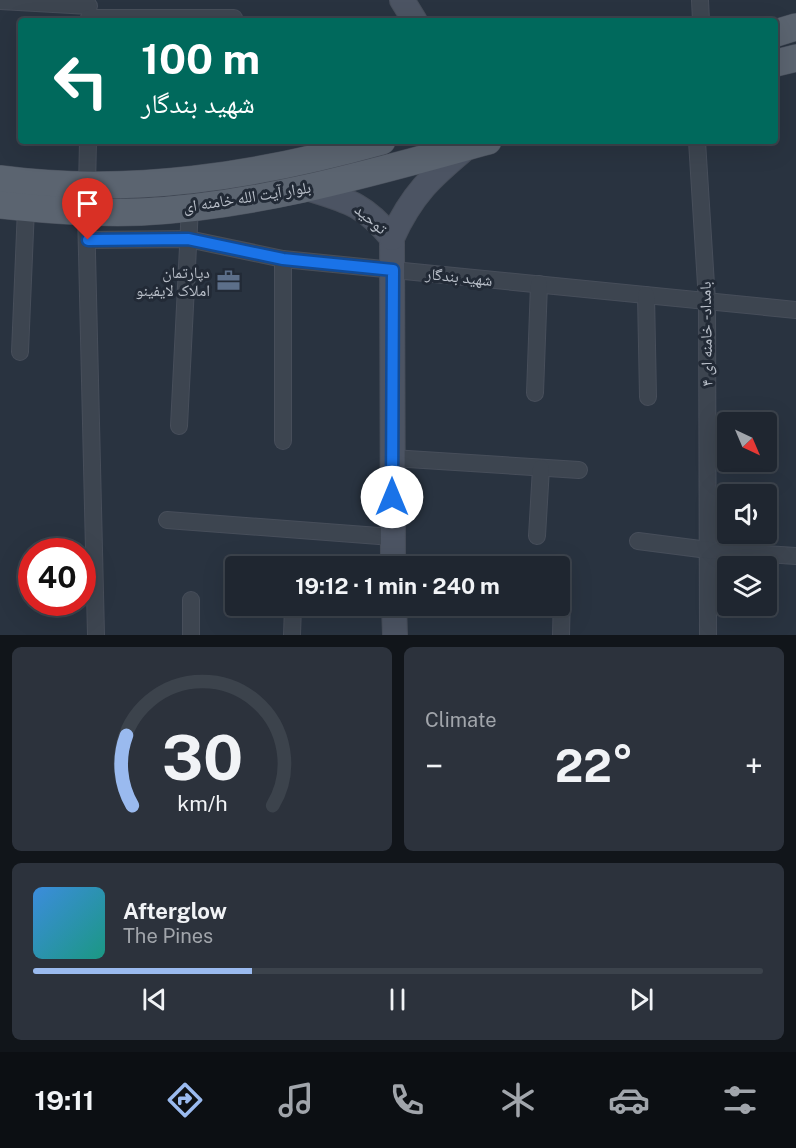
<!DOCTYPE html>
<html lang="en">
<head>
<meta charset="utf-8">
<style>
  body { margin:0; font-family:"Public Sans","Noto Naskh Arabic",sans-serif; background:#2c323c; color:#f1f3f6; height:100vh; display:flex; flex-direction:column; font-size:22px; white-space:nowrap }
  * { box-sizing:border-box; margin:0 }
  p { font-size:20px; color:#a1a5ab }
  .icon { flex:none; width:33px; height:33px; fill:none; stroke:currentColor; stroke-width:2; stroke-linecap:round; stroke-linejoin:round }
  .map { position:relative; height:635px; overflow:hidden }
  .details { display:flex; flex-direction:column; gap:12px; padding:12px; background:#11151a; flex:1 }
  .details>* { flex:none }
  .top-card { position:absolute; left:18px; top:18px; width:760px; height:126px; border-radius:6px; box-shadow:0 6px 24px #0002,0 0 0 2px #3c434c; background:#00695c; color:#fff; overflow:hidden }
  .needle { width:39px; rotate:136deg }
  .buttons { position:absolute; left:717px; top:412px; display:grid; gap:12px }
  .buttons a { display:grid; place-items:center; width:60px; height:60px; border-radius:6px; background:#1f2630; box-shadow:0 6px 24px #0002,0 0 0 2px #3c434c; font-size:30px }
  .speed { position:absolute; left:18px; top:538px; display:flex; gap:12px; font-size:30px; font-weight:700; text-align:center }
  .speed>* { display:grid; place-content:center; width:78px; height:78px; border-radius:50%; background:#1f2630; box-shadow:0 6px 24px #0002,0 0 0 2px #3c434c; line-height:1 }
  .speed .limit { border:9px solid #d22; background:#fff; color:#111 }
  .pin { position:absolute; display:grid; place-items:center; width:51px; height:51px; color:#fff; margin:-62px -26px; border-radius:50% 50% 50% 0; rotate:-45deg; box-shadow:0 0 6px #0007 }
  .pin .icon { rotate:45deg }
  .me { position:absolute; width:66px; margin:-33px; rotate:0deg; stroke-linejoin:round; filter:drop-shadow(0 0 4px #0008) }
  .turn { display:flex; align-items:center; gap:21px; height:126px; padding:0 24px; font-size:27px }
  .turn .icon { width:78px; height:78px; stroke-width:2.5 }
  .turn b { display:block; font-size:42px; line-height:51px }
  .big { font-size:45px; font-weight:700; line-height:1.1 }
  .details .tile { flex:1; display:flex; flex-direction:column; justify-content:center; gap:9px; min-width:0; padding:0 21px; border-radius:9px; background:#2c323c }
  .details .dial { align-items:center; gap:0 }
  .dial svg { height:156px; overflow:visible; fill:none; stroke:#3c434c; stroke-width:7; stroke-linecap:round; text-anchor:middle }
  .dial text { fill:#f1f3f6; stroke:none }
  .song { display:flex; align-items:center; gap:18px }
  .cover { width:72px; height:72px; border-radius:9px; background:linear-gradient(135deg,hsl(210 70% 55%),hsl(170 70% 35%)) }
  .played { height:6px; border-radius:3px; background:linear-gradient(90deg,#9abaef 30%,#3c434c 30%) }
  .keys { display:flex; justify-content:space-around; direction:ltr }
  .heat { display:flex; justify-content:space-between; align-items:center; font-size:33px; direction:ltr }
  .details .tiles { flex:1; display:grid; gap:12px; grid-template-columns:1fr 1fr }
  .tile:last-child { grid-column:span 2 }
  .trip { position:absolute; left:225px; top:556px; width:345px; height:60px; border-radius:6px; background:#1f2630; box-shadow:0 6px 24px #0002,0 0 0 2px #3c434c; font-weight:700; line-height:60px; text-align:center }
  .tabs { display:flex; height:96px; justify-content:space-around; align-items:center; background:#0c0f13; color:#a1a5ab }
  .tabs .icon { width:42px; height:42px }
  .tabs .current { color:#9abaef }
  .tabs b { font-size:27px; color:#f1f3f6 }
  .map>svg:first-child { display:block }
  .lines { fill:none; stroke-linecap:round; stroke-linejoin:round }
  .street-casing { stroke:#474e5a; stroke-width:18 }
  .secondary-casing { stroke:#474e5a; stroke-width:26 }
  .primary-casing { stroke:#474e5a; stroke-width:28 }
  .street { stroke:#3d4550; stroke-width:16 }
  .secondary { stroke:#4c5463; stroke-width:24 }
  .primary { stroke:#5b6470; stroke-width:27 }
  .route-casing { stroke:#114b97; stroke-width:15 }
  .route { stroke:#1a73e8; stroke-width:10 }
  .labels { text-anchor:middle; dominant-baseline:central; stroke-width:6; stroke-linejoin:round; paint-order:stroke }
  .street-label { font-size:16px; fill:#bac0ca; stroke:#222a36 }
  .poi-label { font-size:16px; fill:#bac0ca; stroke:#222a36; text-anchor:end }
</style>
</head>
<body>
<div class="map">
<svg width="796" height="635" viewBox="0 0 796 635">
  <rect width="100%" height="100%" fill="#293340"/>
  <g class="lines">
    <defs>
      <g id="street">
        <polyline points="700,0 701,21"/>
        <polyline points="0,1 89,6"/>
        <polyline points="89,18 234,18"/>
        <polyline points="697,141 707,301 708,635"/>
        <polyline points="87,187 88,141"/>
        <polyline points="86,211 96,635"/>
        <polyline points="88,240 188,239 283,259 796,310"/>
        <polyline points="283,259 283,441"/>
        <polyline points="646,295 648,397"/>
        <polyline points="20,352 26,208"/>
        <polyline points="535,393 539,284"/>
        <polyline points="179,426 190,207"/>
        <polyline points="392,458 579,470"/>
        <polyline points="167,520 392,537"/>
        <polyline points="537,536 541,468"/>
        <polyline points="638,541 708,550 796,556"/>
        <polyline points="191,635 191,600"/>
        <polyline points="292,635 293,606"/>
        <polyline points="561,635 562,594"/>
      </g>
      <g id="secondary">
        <polyline points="402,0 415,21"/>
        <path d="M310,189c39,12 55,16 82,49l1,329"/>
        <path d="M392,238c20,-44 39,-61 75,-91"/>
        <polyline points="394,606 395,635"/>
      </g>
      <g id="primary">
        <polyline points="776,33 796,27"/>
        <polyline points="776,63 796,58"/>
        <path d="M0,179c130,17 257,-3 382,-38"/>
        <path d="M0,205c46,5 94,9 141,7 119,-6 233,-40 347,-71"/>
      </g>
    </defs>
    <use href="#street" class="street-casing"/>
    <use href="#secondary" class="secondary-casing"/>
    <use href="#primary" class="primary-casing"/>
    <use href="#street" class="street"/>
    <use href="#secondary" class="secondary"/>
    <use href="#primary" class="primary"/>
  </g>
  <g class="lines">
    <defs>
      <polyline id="route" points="88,240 188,239 283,259 393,270 392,497"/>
    </defs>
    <use href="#route" class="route-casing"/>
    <use href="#route" class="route"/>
  </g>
  <defs>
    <symbol id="office-bare" viewBox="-9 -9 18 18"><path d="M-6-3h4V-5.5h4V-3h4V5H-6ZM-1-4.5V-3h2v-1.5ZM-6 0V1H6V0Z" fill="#5c6f8a" stroke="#222a36" stroke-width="2.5" paint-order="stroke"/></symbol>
  </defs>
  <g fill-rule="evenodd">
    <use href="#office-bare" x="212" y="264" width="33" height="33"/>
  </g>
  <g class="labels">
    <g class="street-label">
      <text transform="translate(247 197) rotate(-9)">بلوار آیت الله خامنه ای</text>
      <text transform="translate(371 219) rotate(41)">توحید</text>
      <text transform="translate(459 277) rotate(6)">شهید بندگار</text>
      <text transform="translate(706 334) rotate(-91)">بامداد - خامنه ای ۴</text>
    </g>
    <g class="poi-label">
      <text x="210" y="272">دپارتمان<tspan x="210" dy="18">املاک لایفینو</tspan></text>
    </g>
  </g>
</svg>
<div class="buttons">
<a><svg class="needle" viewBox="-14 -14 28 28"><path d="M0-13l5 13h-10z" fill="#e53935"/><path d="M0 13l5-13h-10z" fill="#a1a5ab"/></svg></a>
<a><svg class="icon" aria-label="sound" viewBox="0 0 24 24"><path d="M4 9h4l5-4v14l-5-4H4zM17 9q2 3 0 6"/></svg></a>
<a><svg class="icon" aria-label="layers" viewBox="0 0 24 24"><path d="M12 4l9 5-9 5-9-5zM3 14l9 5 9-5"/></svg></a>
</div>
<div class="speed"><div class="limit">40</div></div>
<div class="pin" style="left:88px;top:240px;background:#d93025"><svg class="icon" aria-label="arrive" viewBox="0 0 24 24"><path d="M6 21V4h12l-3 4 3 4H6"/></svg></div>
<svg class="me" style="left:392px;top:497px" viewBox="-20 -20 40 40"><circle r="19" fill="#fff"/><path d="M0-13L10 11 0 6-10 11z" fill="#1a73e8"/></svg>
<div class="trip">19:12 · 1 min · 240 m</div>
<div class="top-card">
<div class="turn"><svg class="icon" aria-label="left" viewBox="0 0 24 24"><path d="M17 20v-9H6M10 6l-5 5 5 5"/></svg><div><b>100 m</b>شهید بندگار</div></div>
</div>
</div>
<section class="details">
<div class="tiles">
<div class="tile dial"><svg viewBox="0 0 100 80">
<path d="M14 69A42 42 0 1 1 86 69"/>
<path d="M14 69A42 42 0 0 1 11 33" stroke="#9abaef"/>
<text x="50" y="56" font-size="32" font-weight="700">30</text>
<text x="50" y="72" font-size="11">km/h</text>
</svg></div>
<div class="tile"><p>Climate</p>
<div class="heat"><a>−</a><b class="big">22°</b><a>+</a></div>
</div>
<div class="tile">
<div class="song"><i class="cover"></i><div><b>Afterglow</b><p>The Pines</p></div></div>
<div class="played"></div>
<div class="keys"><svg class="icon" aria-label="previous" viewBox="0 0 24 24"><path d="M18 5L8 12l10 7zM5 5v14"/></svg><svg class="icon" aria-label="pause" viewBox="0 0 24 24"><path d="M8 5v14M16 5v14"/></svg><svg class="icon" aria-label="next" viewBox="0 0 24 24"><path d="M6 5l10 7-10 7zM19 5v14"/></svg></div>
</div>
</div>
</section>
<nav class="tabs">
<b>19:11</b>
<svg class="icon current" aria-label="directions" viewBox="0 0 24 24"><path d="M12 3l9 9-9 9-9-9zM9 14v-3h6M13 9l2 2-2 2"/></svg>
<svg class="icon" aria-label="music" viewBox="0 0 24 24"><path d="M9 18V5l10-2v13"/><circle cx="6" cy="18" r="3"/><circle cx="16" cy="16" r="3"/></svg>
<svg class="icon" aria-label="phone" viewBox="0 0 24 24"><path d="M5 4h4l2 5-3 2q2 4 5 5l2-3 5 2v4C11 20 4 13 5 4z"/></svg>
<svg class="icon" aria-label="climate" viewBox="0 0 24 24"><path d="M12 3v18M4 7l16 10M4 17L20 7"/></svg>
<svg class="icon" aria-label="car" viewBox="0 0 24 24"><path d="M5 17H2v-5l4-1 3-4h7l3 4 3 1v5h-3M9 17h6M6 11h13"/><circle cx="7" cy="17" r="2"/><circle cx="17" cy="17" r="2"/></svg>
<svg class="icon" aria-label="filters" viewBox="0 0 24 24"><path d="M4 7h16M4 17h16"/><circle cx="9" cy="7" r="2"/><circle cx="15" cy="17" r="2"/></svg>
</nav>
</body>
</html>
